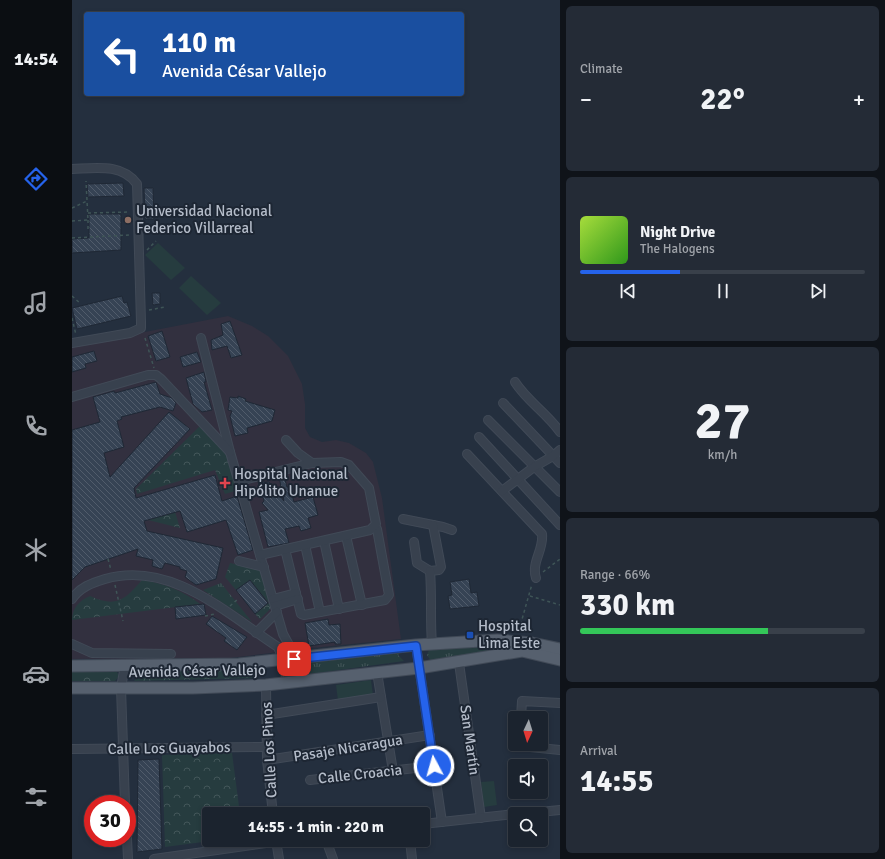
<!DOCTYPE html>
<html lang="en">
<head>
<meta charset="utf-8">
<style>
  body { margin:0; font-family:Signika,sans-serif; background:#242b36; color:#f1f3f6; height:100vh; display:flex; flex-direction:column; font-size:15px; white-space:nowrap }
  * { box-sizing:border-box; margin:0 }
  p { font-size:13px; color:#a0a4aa }
  .icon { flex:none; width:22px; height:22px; fill:none; stroke:currentColor; stroke-width:2; stroke-linecap:round; stroke-linejoin:round }
  .map { position:relative; flex:1; overflow:hidden }
  .details { display:flex; flex-direction:column; gap:6px; padding:6px; background:#0f1319; width:325px }
  .details>* { flex:none }
  .hud { position:absolute; left:12px; top:12px; width:380px; height:84px; border-radius:4px; box-shadow:0 2px 6px #0003,0 0 0 1px #39404a; background:#1a4fa0; color:#fff; overflow:hidden }
  .needle { width:26px; rotate:184deg }
  .buttons { position:absolute; left:436px; top:711px; display:grid; gap:8px }
  .buttons a { display:grid; place-items:center; width:40px; height:40px; border-radius:4px; background:#1b232e; box-shadow:0 2px 6px #0003,0 0 0 1px #39404a; font-size:20px }
  .speed { position:absolute; left:12px; top:795px; display:flex; gap:8px; font-size:20px; font-weight:700; text-align:center }
  .speed>* { display:grid; place-content:center; width:52px; height:52px; border-radius:50%; background:#1b232e; box-shadow:0 2px 6px #0003,0 0 0 1px #39404a; line-height:1 }
  .speed .limit { border:6px solid #d22; background:#fff; color:#111 }
  .pin { position:absolute; display:grid; place-items:center; width:34px; height:34px; color:#fff; margin:-17px; border-radius:8px; box-shadow:0 2px 6px #0006 }
  .me { position:absolute; width:44px; margin:-22px; rotate:354deg; stroke-linejoin:round; filter:drop-shadow(0 0 3px #0008) }
  .turn { display:flex; align-items:center; gap:14px; height:84px; padding:0 12px; font-size:18px }
  .turn .icon { width:52px; height:52px; stroke-width:2.5 }
  .turn b { display:block; font-size:28px; line-height:34px }
  .big { font-size:30px; font-weight:700; line-height:1.1 }
  .details .widget { flex:1; display:flex; flex-direction:column; justify-content:center; gap:6px; min-width:0; padding:0 14px; border-radius:6px; background:#242b36 }
  .details .dial { align-items:center; gap:0 }
  .dial b { font-size:52px; line-height:1 }
  .song { display:flex; align-items:center; gap:12px }
  .cover { width:48px; height:48px; border-radius:6px; background:linear-gradient(135deg,hsl(80 70% 55%),hsl(110 70% 35%)) }
  .played { height:4px; border-radius:2px; background:linear-gradient(90deg,#2563eb 35%,#39404a 35%) }
  .keys { display:flex; justify-content:space-around; direction:ltr }
  .heat { display:flex; justify-content:space-between; align-items:center; font-size:22px; direction:ltr }
  .charge { height:6px; border-radius:3px; background:linear-gradient(90deg,#34c759 66%,#39404a 0) }
  .trip { position:absolute; left:130px; top:807px; width:228px; height:40px; border-radius:4px; background:#1b232e; box-shadow:0 2px 6px #0003,0 0 0 1px #39404a; font-weight:700; line-height:40px; text-align:center }
  main { display:flex; flex:1; min-height:0 }
  .menu { display:flex; flex-direction:column; width:72px; justify-content:space-around; align-items:center; background:#0b0e12; color:#a0a4aa }
  .menu .icon { width:28px; height:28px }
  .menu .selected { color:#2563eb }
  .menu b { font-size:18px; color:#f1f3f6 }
  .map>svg:first-child { display:block }
  .medical { fill:#32303f }
  .grass { fill:url(#grass-tufts) }
  .park { fill:url(#park-crowns) }
  .pitch { fill:#263c3f }
  .building { fill:url(#building-back-hatch); stroke:#1f2835 }
  .lines { fill:none; stroke-linecap:round; stroke-linejoin:round }
  .minor-casing { stroke:#414a57; stroke-width:10 }
  .major-casing { stroke:#414a57; stroke-width:13 }
  .path { stroke:#3f5557; stroke-width:1.5; stroke-dasharray:3 3; stroke-linecap:butt }
  .minor { stroke:#38414e; stroke-width:8 }
  .major { stroke:#56606e; stroke-width:11 }
  .route-casing { stroke:#184099; stroke-width:10 }
  .route { stroke:#2563eb; stroke-width:7 }
  .education-dot { fill:#8d6e63; stroke:#1d2633; stroke-width:1.5 }
  .health-dot { fill:#e0444e; stroke:#1d2633; stroke-width:1.5 }
  .transit-dot { fill:#1a4fb4; stroke:#1d2633; stroke-width:1.5 }
  .labels { text-anchor:middle; dominant-baseline:central; stroke-width:4; stroke-linejoin:round; paint-order:stroke }
  .poi-label { font-size:15px; fill:#b4bcc9; stroke:#1d2633; text-anchor:start }
  .street-label { font-size:15px; fill:#b4bcc9; stroke:#1d2633 }
</style>
</head>
<body>
<main>
<nav class="menu">
<b>14:54</b>
<svg class="icon selected" aria-label="directions" viewBox="0 0 24 24"><path d="M12 3l9 9-9 9-9-9zM9 14v-3h6M13 9l2 2-2 2"/></svg>
<svg class="icon" aria-label="music" viewBox="0 0 24 24"><path d="M9 18V5l10-2v13"/><circle cx="6" cy="18" r="3"/><circle cx="16" cy="16" r="3"/></svg>
<svg class="icon" aria-label="phone" viewBox="0 0 24 24"><path d="M5 4h4l2 5-3 2q2 4 5 5l2-3 5 2v4C11 20 4 13 5 4z"/></svg>
<svg class="icon" aria-label="climate" viewBox="0 0 24 24"><path d="M12 3v18M4 7l16 10M4 17L20 7"/></svg>
<svg class="icon" aria-label="car" viewBox="0 0 24 24"><path d="M5 17H2v-5l4-1 3-4h7l3 4 3 1v5h-3M9 17h6M6 11h13"/><circle cx="7" cy="17" r="2"/><circle cx="17" cy="17" r="2"/></svg>
<svg class="icon" aria-label="filters" viewBox="0 0 24 24"><path d="M4 7h16M4 17h16"/><circle cx="9" cy="7" r="2"/><circle cx="15" cy="17" r="2"/></svg>
</nav>
<div class="map">
<svg width="488" height="859" viewBox="0 0 488 859">
  <defs>
    <pattern id="grass-tufts" width="24" height="20" patternUnits="userSpaceOnUse"><rect width="24" height="20" fill="#263c3f"/><path d="M3 7l-1-3M5 7V3M7 7l1-3M15 17l-1-3M17 17v-4M19 17l1-3" fill="none" stroke="#435659"/></pattern>
    <pattern id="park-crowns" width="20" height="18" patternUnits="userSpaceOnUse"><rect width="20" height="18" fill="#263c3f"/><path d="M2 6a3 3 0 1 1 6 0M12 15a3 3 0 1 1 6 0" fill="none" stroke="#435659"/></pattern>
    <pattern id="building-back-hatch" width="6" height="6" patternUnits="userSpaceOnUse"><rect width="6" height="6" fill="#364354"/><path d="M-1 5l2 2M0 0l6 6M5-1l2 2" fill="none" stroke="#515c6b"/></pattern>
  </defs>
  <rect width="100%" height="100%" fill="#242f3e"/>
  <polygon class="medical" points="156,316 180,326 196,336 216,356 230,384 233,404 233,428 238,437 250,442 264,440 277,443 294,453 301,462 310,498 329,639 240,648 233,647 222,642 208,652 158,658 0,659 0,346"/>
  <g class="grass">
    <polygon points="149,583 180,622 131,590"/>
    <polygon points="421,644 436,645 436,649 359,661 355,655 357,650"/>
    <polygon points="330,650 326,655 332,661 209,678 207,664"/>
  </g>
  <g class="park">
    <polygon points="128,426 156,455 166,490 153,494 143,470 65,494 64,489"/>
    <polygon points="103,512 108,528 76,520"/>
    <polygon points="158,563 190,570 199,608 188,619 183,614 197,603 178,580 164,590 153,577"/>
    <path d="M70,580c22,3 41,11 58,24l-128,16c0,-12 8,-20 18,-24 26,12 35,4 52,-16z"/>
    <polygon points="179,668 176,674 181,678 62,681 66,676 62,671"/>
    <polygon points="0,670 44,670 47,676 43,681 0,681"/>
    <polygon points="160,753 168,814 137,814 137,840 146,840 93,847 90,755"/>
  </g>
  <g class="pitch">
    <polygon points="86,243 113,268 99,280 73,255"/>
    <polygon points="119,276 149,303 135,315 107,288"/>
    <polygon points="299,680 301,695 266,701 264,685"/>
    <polygon points="422,781 425,805 412,807 409,782"/>
  </g>
  <g class="building">
    <polygon points="51,183 52,196 16,197 15,184"/>
    <polygon points="72,188 81,188 82,219 73,219"/>
    <polygon points="17,214 49,214 49,250 0,253 0,239 17,238"/>
    <polygon points="80,293 88,293 88,304 81,305"/>
    <polygon points="50,296 52,303 55,302 59,316 5,329 0,308"/>
    <polygon points="158,321 170,355 159,358 155,346 140,350 139,340 151,335 149,324"/>
    <polygon points="90,331 98,357 84,361 76,336"/>
    <polygon points="22,351 25,361 13,364 14,368 0,372 0,357"/>
    <polygon points="125,352 129,362 111,367 108,357"/>
    <polygon points="132,372 134,382 132,382 140,410 130,412 121,404 114,378"/>
    <polygon points="84,382 88,394 100,398 104,403 101,411 88,407 49,417 50,419 45,421 52,447 32,453 38,477 97,412 118,429 62,488 64,498 143,475 150,501 165,496 181,550 166,555 154,520 115,532 108,511 72,521 75,531 151,548 144,579 124,585 113,577 115,571 108,569 108,567 93,563 90,569 80,566 81,560 64,556 66,549 13,567 0,580 0,430 28,422 21,397 42,391 43,393"/>
    <polygon points="166,396 174,399 173,401 203,410 200,421 175,428 176,433 163,436 158,416 160,411 156,410 158,397 166,398"/>
    <polygon points="212,476 215,487 218,487 222,502 241,497 246,515 236,518 239,528 229,531 227,526 213,529 217,543 196,547 187,512 196,510 190,503 192,501 189,490 186,489 187,482 197,482 212,501 207,477"/>
    <polygon points="397,579 399,593 405,592 407,606 378,609 376,596 380,595 378,582"/>
    <polygon points="178,580 196,603 183,614 164,590"/>
    <polygon points="132,604 134,615 104,619 103,607"/>
    <polygon points="140,616 175,637 165,650 152,641 154,638 134,624"/>
    <polygon points="256,619 257,625 268,624 269,644 263,644 263,642 237,646 233,623"/>
    <polygon points="87,759 90,849 65,852 66,760"/>
  </g>
  <g class="lines">
    <defs>
      <g id="minor">
        <path d="M0,169c23,-1 50,-6 65,15l4,138v6l-11,5 -58,10"/>
        <polyline points="129,338 158,452 211,634 217,645 234,657"/>
        <path d="M443,382c12,19 32,31 45,50"/>
        <polyline points="0,397 76,375 84,375 89,379 158,452"/>
        <polyline points="431,403 488,463"/>
        <polyline points="416,420 488,492"/>
        <polyline points="407,437 488,525"/>
        <path d="M395,454l75,80c2,16 -11,28 -6,44"/>
        <polyline points="167,481 240,463"/>
        <polyline points="430,491 462,467 481,456 488,450"/>
        <polyline points="331,519 371,527 380,530"/>
        <polyline points="274,536 290,605"/>
        <polyline points="252,541 267,609"/>
        <polyline points="342,542 345,563 358,571 367,570 369,567 361,525"/>
        <polyline points="233,545 248,612"/>
        <polyline points="213,549 229,614 232,615 313,600 317,595 305,529 302,527"/>
        <polyline points="188,555 298,530 304,524 297,488 277,465 269,462 240,463 226,453 214,440"/>
        <polyline points="167,561 192,567"/>
        <path d="M358,571c2,25 0,49 2,73"/>
        <path d="M0,599c8,-12 20,-16 33,-20 66,-19 122,35 173,68l2,5 1,8"/>
        <polyline points="201,599 224,593"/>
        <polyline points="203,606 226,599"/>
        <polyline points="184,633 205,612"/>
        <polyline points="0,644 20,653 99,654"/>
        <polyline points="344,645 370,822"/>
        <polyline points="387,663 409,818"/>
        <polyline points="53,665 49,688 53,804"/>
        <polyline points="305,672 321,771"/>
        <polyline points="194,685 195,760 201,814"/>
        <polyline points="194,715 309,697"/>
        <polyline points="449,718 450,701 488,703"/>
        <polyline points="448,744 448,746 488,750"/>
        <polyline points="0,749 194,747"/>
        <polyline points="195,760 358,735"/>
        <polyline points="238,780 361,766"/>
        <polyline points="447,814 488,810"/>
        <polyline points="351,824 443,814"/>
        <polyline points="55,838 56,859"/>
        <polyline points="204,840 207,859"/>
        <polyline points="254,840 261,859"/>
        <polyline points="338,840 340,859"/>
        <polyline points="82,859 215,840"/>
      </g>
      <g id="major">
        <polyline points="0,666 167,664 344,645 425,640 460,643 488,649"/>
        <polyline points="0,688 121,688 194,685 347,668 450,651 488,660"/>
      </g>
    </defs>
    <use href="#minor" class="minor-casing"/>
    <use href="#major" class="major-casing"/>
    <g class="path">
      <polyline points="0,208 15,201"/>
      <polyline points="16,213 58,212"/>
      <polyline points="16,220 16,230"/>
      <polyline points="0,221 16,220 14,181"/>
      <polyline points="0,238 58,235"/>
      <polyline points="75,250 84,241"/>
      <polyline points="0,296 9,304"/>
      <polyline points="77,310 93,307"/>
      <polyline points="0,318 4,335"/>
      <polyline points="73,338 82,368"/>
      <polyline points="36,559 39,570"/>
      <polyline points="471,572 488,559"/>
      <polyline points="43,585 51,621"/>
      <polyline points="458,596 488,605"/>
      <polyline points="158,606 166,599"/>
      <polyline points="133,616 143,614"/>
      <polyline points="447,630 460,584"/>
    </g>
    <use href="#minor" class="minor"/>
    <use href="#major" class="major"/>
  </g>
  <g class="lines">
    <defs>
      <polyline id="route" points="222,659 344,646 362,766"/>
    </defs>
    <use href="#route" class="route-casing"/>
    <use href="#route" class="route"/>
  </g>
  <circle class="education-dot" cx="56" cy="220" r="4"/>
  <path class="health-dot" d="M151 477h4v4h4v4h-4v4h-4v-4h-4v-4h4z"/>
  <rect class="transit-dot" x="394" y="631" width="8" height="8" rx="2"/>
  <g class="labels">
    <g class="poi-label">
      <text x="64" y="211">Universidad Nacional<tspan x="64" dy="17">Federico Villarreal</tspan></text>
      <text x="162" y="474">Hospital Nacional<tspan x="162" dy="17">Hipólito Unanue</tspan></text>
      <text x="406" y="626">Hospital<tspan x="406" dy="17">Lima Este</tspan></text>
    </g>
    <g class="street-label">
      <text transform="translate(125 671) rotate(-1)">Avenida César Vallejo</text>
      <text transform="translate(398 740) rotate(82)">San Martín</text>
      <text transform="translate(97 748) rotate(-1)">Calle Los Guayabos</text>
      <text transform="translate(276 748) rotate(-9)">Pasaje Nicaragua</text>
      <text transform="translate(197 750) rotate(-93)">Calle Los Pinos</text>
      <text transform="translate(288 774) rotate(-6)">Calle Croacia</text>
    </g>
  </g>
</svg>
<div class="buttons">
<a><svg class="needle" viewBox="-14 -14 28 28"><path d="M0-13l5 13h-10z" fill="#e53935"/><path d="M0 13l5-13h-10z" fill="#a0a4aa"/></svg></a>
<a><svg class="icon" aria-label="sound" viewBox="0 0 24 24"><path d="M4 9h4l5-4v14l-5-4H4zM17 9q2 3 0 6"/></svg></a>
<a><svg class="icon" aria-label="search" viewBox="0 0 24 24"><circle cx="10" cy="10" r="6"/><path d="M15 15l6 6"/></svg></a>
</div>
<div class="speed"><div class="limit">30</div></div>
<div class="pin" style="left:222px;top:659px;background:#d93025"><svg class="icon" aria-label="arrive" viewBox="0 0 24 24"><path d="M6 21V4h12l-3 4 3 4H6"/></svg></div>
<svg class="me" style="left:362px;top:766px" viewBox="-20 -20 40 40"><circle r="17" fill="#2563eb" stroke="#fff" stroke-width="3"/><path d="M0-11L8 9 0 5-8 9z" fill="#fff"/></svg>
<div class="trip">14:55 · 1 min · 220 m</div>
<div class="hud">
<div class="turn"><svg class="icon" aria-label="left" viewBox="0 0 24 24"><path d="M17 20v-9H6M10 6l-5 5 5 5"/></svg><div><b>110 m</b>Avenida César Vallejo</div></div>
</div>
</div>
<section class="details">
<div class="widget"><p>Climate</p>
<div class="heat"><a>−</a><b class="big">22°</b><a>+</a></div>
</div>
<div class="widget">
<div class="song"><i class="cover"></i><div><b>Night Drive</b><p>The Halogens</p></div></div>
<div class="played"></div>
<div class="keys"><svg class="icon" aria-label="previous" viewBox="0 0 24 24"><path d="M18 5L8 12l10 7zM5 5v14"/></svg><svg class="icon" aria-label="pause" viewBox="0 0 24 24"><path d="M8 5v14M16 5v14"/></svg><svg class="icon" aria-label="next" viewBox="0 0 24 24"><path d="M6 5l10 7-10 7zM19 5v14"/></svg></div>
</div>
<div class="widget dial"><b>27</b><p>km/h</p></div>
<div class="widget"><p>Range · 66%</p><b class="big">330 km</b><div class="charge"></div></div>
<div class="widget"><p>Arrival</p><b class="big">14:55</b></div>
</section>
</main>
</body>
</html>
